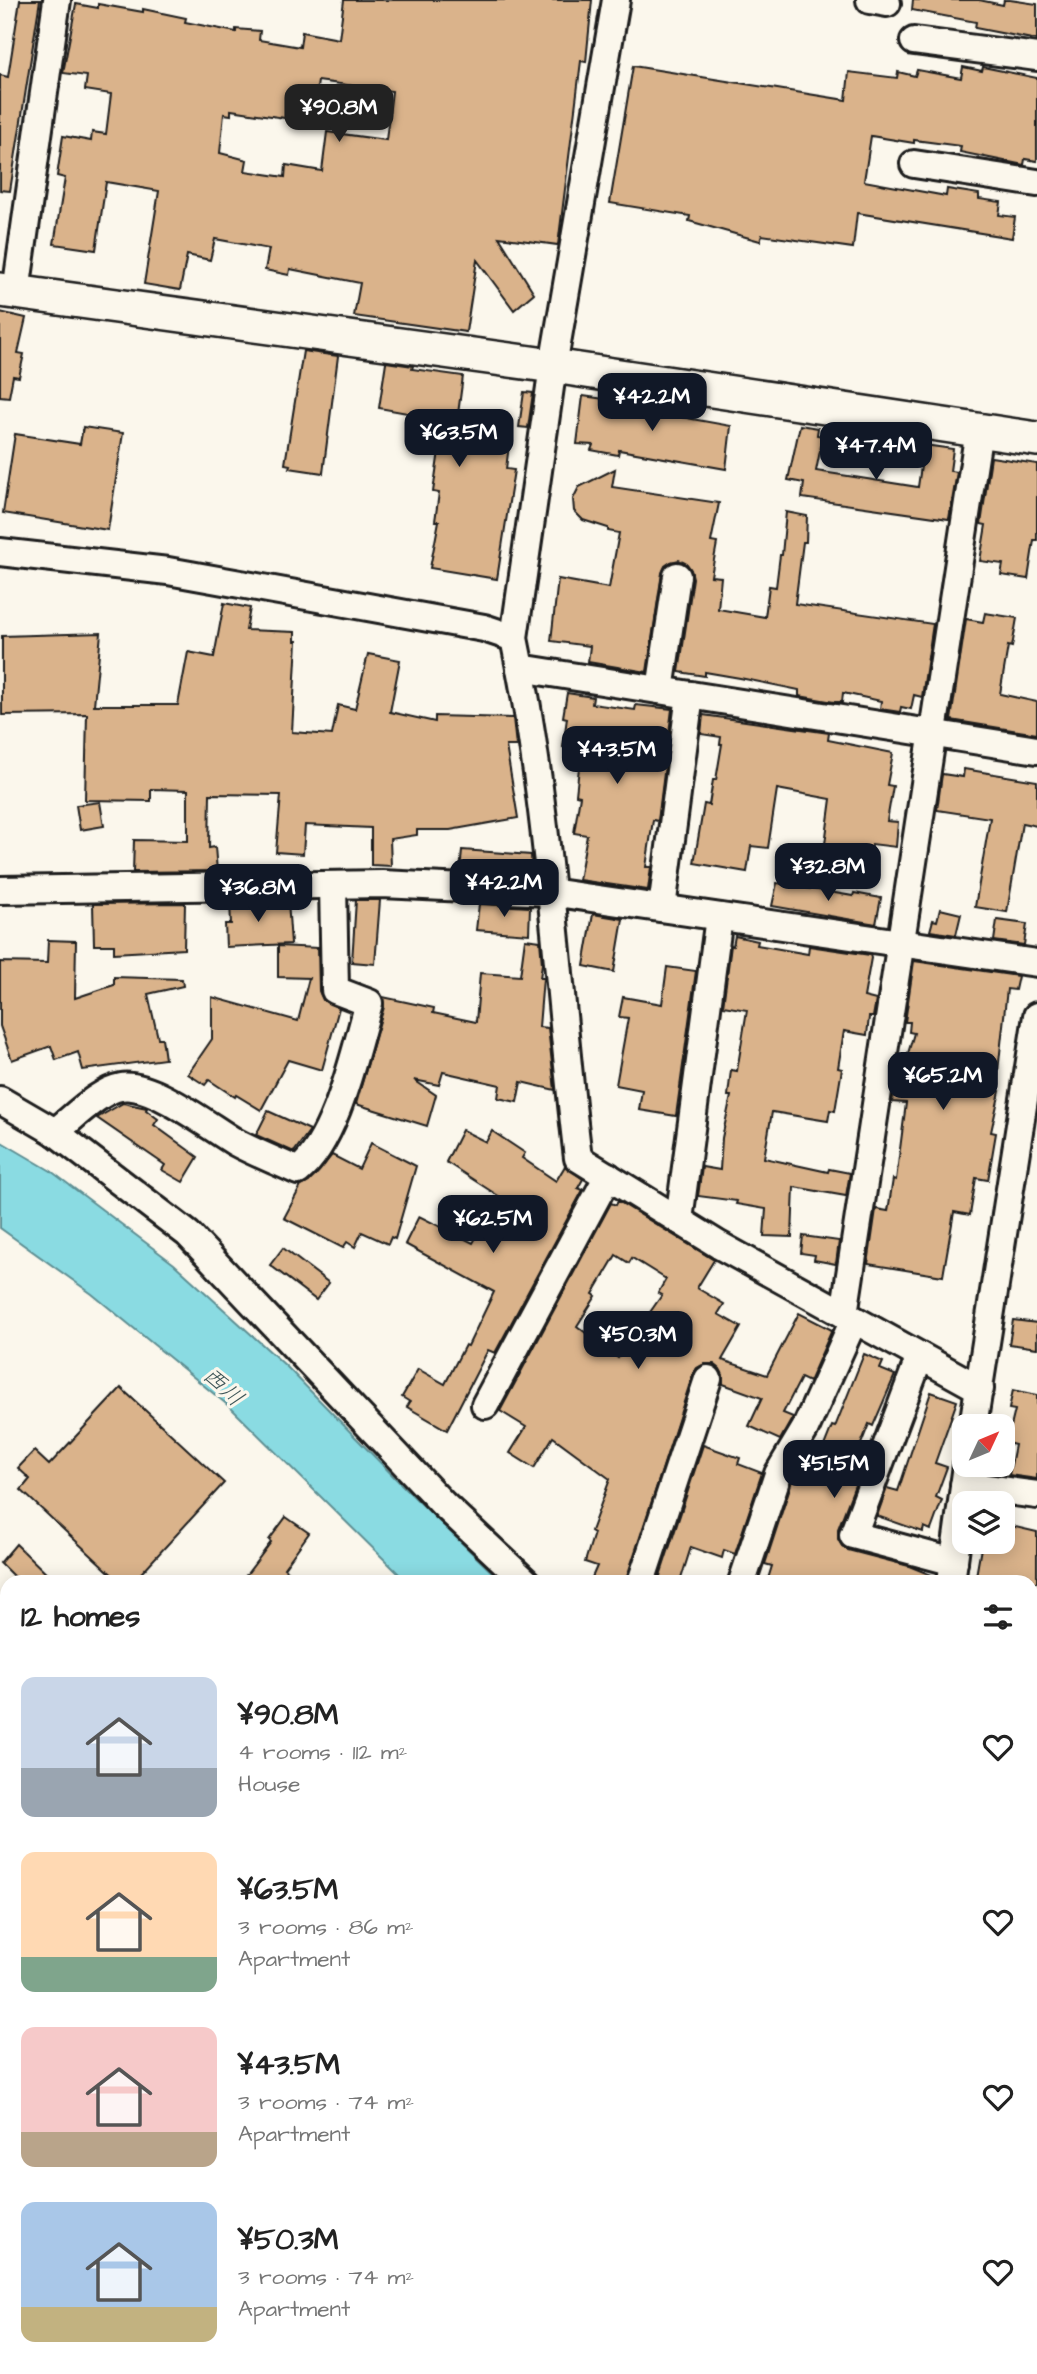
<!DOCTYPE html>
<meta charset="utf-8">
<style>
body{margin:0;font-family:"Architects Daughter","Klee One",sans-serif;background:#f2f2f2;color:#222;height:100vh;display:flex;flex-direction:column;font-size:26px;white-space:nowrap}
*{box-sizing:border-box;margin:0}
p{font-size:23px;color:#767676}
.icon{flex:none;width:38px;height:38px;fill:none;stroke:currentColor;stroke-width:2;stroke-linecap:round;stroke-linejoin:round}
.map{position:relative;flex:1;overflow:hidden}
.details{position:absolute;left:0px;top:1575px;width:1038px;height:800px;display:flex;flex-direction:column;background:#fff;border-radius:21px 21px 0 0;box-shadow:0 4px 18px #0003}
.details>*{flex:none}
.needle{width:46px;rotate:46deg}
.controls{position:absolute;left:952px;top:1414px;display:grid;gap:14px}
.controls a{display:grid;place-items:center;width:63px;height:63px;border-radius:14px;background:#fff;box-shadow:0 4px 18px #0003;font-size:35px}
.price{position:absolute;translate:-50% -60px;padding:0 16px;border-radius:14px;background:#111827;color:#fff;font-size:23px;line-height:46px;filter:drop-shadow(0 2px 4px #0008)}
.price::after{content:'';position:absolute;left:50%;top:42px;width:21px;height:16px;margin-left:-10px;background:inherit;clip-path:polygon(0 0,100% 0,50% 100%)}
.price.on{background:#222;color:#fff}
ul{padding:0;list-style:none}
li{display:flex;align-items:center;gap:21px;height:175px;padding:0 21px}
li span{display:grid;place-items:center;flex:none;width:196px;height:140px;border-radius:14px;color:#555}
li>.icon{margin-inline-start:auto}
span .icon{width:84px;height:84px;fill:#fffc;stroke-width:1}
li b{font-size:30px}
h2{display:flex;justify-content:space-between;align-items:center;height:84px;padding:0 21px;font-size:30px}
.map>svg:first-child{display:block}
.water{fill:#8adbe2;stroke:#5e8f93;stroke-width:2}
.building{fill:#dab38b;stroke:#1c1c1c;stroke-width:2;fill-rule:evenodd}
.lines{fill:none;stroke-linecap:round;stroke-linejoin:round}
.minor-casing{stroke:#1c1c1c;stroke-width:32}
.tertiary-casing{stroke:#1c1c1c;stroke-width:38}
.minor{stroke:#fbf7ec;stroke-width:26}
.tertiary{stroke:#fbf7ec;stroke-width:33}
.labels{text-anchor:middle;dominant-baseline:central;stroke-width:6;stroke-linejoin:round;paint-order:stroke}
.water-label{font-size:23px;font-style:italic;fill:#3d5557;stroke:#fbf7ec}
</style>
<div class="map">
<svg width="1037" height="2374" viewBox="0 0 1037 2374">
<rect width="100%" height="100%" fill="#fbf7ec"/>
<filter id="ink" filterUnits="userSpaceOnUse"><feTurbulence type="fractalNoise" baseFrequency=".0143" numOctaves="2"/><feDisplacementMap in="SourceGraphic" scale="14" xChannelSelector="R" yChannelSelector="G"/><feConvolveMatrix kernelMatrix="1 2 1 2 8 2 1 2 1" color-interpolation-filters="sRGB"/></filter>
<g filter="url(#ink)">
<g class="water">
<path d="M0,1141L51,1171L174,1264L287,1367L406,1489L502,1582H407L230,1407L92,1294L0,1228Z"/>
<path d="M1031,1942L1037,1945V2025L1031,2022Z"/>
</g>
<g class="building">
<path d="M20,0H40L10,191L0,190V75L8,77Z"/>
<path d="M344,0H592L586,62L581,61L558,245L499,237L534,293L514,310L477,260L466,332L354,316L360,283L290,269L289,275L265,270L269,249L215,239L210,260L187,255L180,290L144,284L159,191L106,182L96,250L54,244L65,178L57,176L63,136L91,141L92,132L106,134L111,94L85,90L87,76L63,73L76,4L98,8V4L143,12V9L186,18L185,22L236,32V29L260,31L259,40L300,47L302,32L339,39ZM318,81L392,91L386,140L327,132L322,171L286,165L285,177L245,171L247,160L220,153L224,114L231,115V110L312,122Z"/>
<path d="M913,0H979L1003,5L1004,0H1010L1037,4V40L975,28L976,22L912,10Z"/>
<path d="M633,66L846,100L849,72L897,78L898,72L915,76L917,70L961,78L963,67L982,71L983,67L1037,78V161L1025,159L1024,165L960,152L961,146L914,140V143L871,136L864,181L946,196L947,189L979,194V199L1001,202L999,215L1015,217L1012,238L857,213L853,248L762,235L760,241L689,221L690,216L610,203Z"/>
<path d="M0,312L26,318L18,353L24,354L19,377L13,376L9,397L0,396Z"/>
<path d="M303,351L338,356L323,473L289,468L290,465L285,464Z"/>
<path d="M386,362L413,366L412,369L463,376L458,414L512,421L506,469L514,470L497,579L430,568L439,521H435L439,493L433,492L439,451L425,449L430,417L379,408Z"/>
<path d="M524,392L533,393L528,428L519,427Z"/>
<path d="M583,396L676,409L675,416L731,426L726,469L619,450L618,455L591,450L593,445L577,444Z"/>
<path d="M800,425L818,428L817,435L823,436L816,471L918,487L924,445L953,449L950,471L957,472L949,519L802,498L804,483L788,480Z"/>
<path d="M83,427L123,433L108,530L3,513L15,434L80,444Z"/>
<path d="M991,457L1037,464V540H1034L1028,579L1001,575L1003,564L980,561L986,525L981,524Z"/>
<path d="M615,469L612,487L719,503L711,542L717,543L711,576L721,577L718,609L765,617L769,586L776,587L780,555H782L786,512L807,516L806,542H803L795,604L933,624L922,697L914,695L911,709L901,707L900,712L880,709L881,701L843,693L842,702H834L799,696V690L740,678L705,672V676L679,672L693,578L691,570L687,564L679,560L671,562L665,566L662,573L647,672L588,662L590,646L551,641L558,579L609,588L619,533L608,531V528L583,520L574,511L573,499L579,487Z"/>
<path d="M224,603L250,608L246,630L295,632V641H297L292,732L332,735L338,705L355,709L368,654L400,660L390,712L435,722V716L513,718L516,746H506L518,818L450,830H417V835L390,839L391,866L371,865V828L305,825L303,854L276,852L281,795L210,794L209,848L215,847L217,871L133,872L134,840L188,841V790L151,789V801L85,800L87,714L2,715V636L101,633L94,705H178L188,652L214,657Z"/>
<path d="M985,613L1017,618L1012,647L1008,646L1000,694L1037,702V734L951,720L966,619L983,622Z"/>
<path d="M567,693L593,697L592,704L635,710L636,705L672,709L658,821L653,820L646,867H651L648,890L579,880L587,835L574,833L580,796L576,795L581,749L563,747L567,718L563,717Z"/>
<path d="M703,715L829,733L828,740L893,753L887,785L893,786L887,821L898,822L896,847L872,844L871,860L842,856L843,847L825,844L831,799L777,789L768,848L751,846L747,872L694,863L704,804L709,805L713,780H716L722,744H720L721,737L701,734Z"/>
<path d="M964,769L1037,781V826L1022,823L1007,912L975,907L990,818L937,810L942,774L963,777Z"/>
<path d="M100,802L104,826L80,830L76,805Z"/>
<path d="M462,850L531,855L532,875L460,872Z"/>
<path d="M777,883L853,896L854,893L881,898L876,924L772,906Z"/>
<path d="M356,900H380L375,964L352,962Z"/>
<path d="M288,901L291,944L226,947L225,924H231L230,902Z"/>
<path d="M185,903L184,949L114,953V945H94L93,904Z"/>
<path d="M479,904L530,907L529,934L476,930Z"/>
<path d="M940,909L961,914L956,935L930,931L933,920L937,921Z"/>
<path d="M593,914L623,919L614,972L584,966Z"/>
<path d="M997,920L1027,924L1024,945L994,941Z"/>
<path d="M735,936L758,941L757,945L808,954L809,946L870,955L871,958L864,997L876,1000L873,1017H869L867,1035L844,1031L838,1068L842,1069L835,1111L830,1110L828,1121L772,1112L764,1158L828,1172L829,1169L850,1173L846,1196L794,1187L792,1237L764,1236L766,1209L736,1204L737,1201L698,1196L702,1167L720,1170L722,1138L731,1096H728L731,1070L737,1071L747,1010L723,1006L731,945L733,946Z"/>
<path d="M525,939L540,941L542,964L540,978H543L539,1027L548,1028L555,1090L521,1082L517,1102L498,1098L500,1085L443,1072L439,1085L414,1080L436,1095L427,1126L356,1104L384,1007L383,997L434,1008L433,1013L476,1022L480,973L520,976Z"/>
<path d="M48,940L76,941L75,998L114,985V977L182,979L183,986L148,994L158,1038H162L165,1059L83,1070L78,1052L56,1060L51,1046L12,1060L0,1026V962L47,963Z"/>
<path d="M278,946L318,948V946L319,991L323,1000L339,1008L322,1070L288,1060L261,1110L236,1095L235,1097L209,1080L205,1085L188,1074L212,1039V997L298,1021L309,978L278,977Z"/>
<path d="M914,961L1018,976L1015,990L1007,989L996,1090L1000,1091L991,1132L996,1133L988,1180L976,1178L970,1215L954,1212L943,1276L868,1264L876,1209L888,1211L893,1179L896,1180L906,1103L892,1102L897,1073L902,1074L914,1033L909,1032L910,1022H905Z"/>
<path d="M667,967L696,971L676,1116L639,1110L642,1090L616,1085L628,1018L619,1017L623,997L662,1004Z"/>
<path d="M123,1103L147,1108L146,1110L158,1119L154,1125L198,1157L183,1182L162,1170L165,1165L97,1118Z"/>
<path d="M268,1111L310,1130L294,1152L256,1135Z"/>
<path d="M462,1130L486,1142L492,1131L525,1153L522,1158L556,1181L565,1166L583,1179L578,1188L583,1190L495,1353L488,1350L447,1430L407,1407L410,1402L402,1397L418,1369L445,1384L465,1345L468,1346L494,1292L405,1244L419,1216L473,1243L500,1197L446,1162Z"/>
<path d="M371,1143L416,1166L395,1239L391,1237L388,1244L362,1232L355,1247L347,1242L343,1248L284,1218L301,1186L309,1182L332,1155L359,1169Z"/>
<path d="M618,1201L714,1260L697,1288L724,1304L718,1314L741,1327L722,1360L767,1375L799,1313L832,1330L809,1382L801,1378L783,1413L793,1417L780,1440L749,1426L762,1398L723,1384V1375L720,1369L714,1364H705L697,1368L693,1374L626,1582H590L597,1566L585,1562L594,1533L591,1531L610,1479L553,1437L534,1468L510,1453L526,1427L500,1411L611,1203L616,1205ZM616,1255L629,1263L632,1258L666,1279L658,1293L662,1295L618,1358L577,1326L596,1296L593,1294Z"/>
<path d="M803,1236L839,1241L836,1264L814,1260L815,1255L801,1253Z"/>
<path d="M283,1248L329,1283L316,1300L270,1265Z"/>
<path d="M1013,1320L1037,1323V1348L1009,1344Z"/>
<path d="M864,1354L883,1362L880,1369L895,1375L873,1426L869,1424L850,1472L858,1477L838,1529V1539L842,1546L848,1550L909,1566L936,1577V1582H767L772,1566L765,1564L792,1481L807,1457L818,1461L832,1426L835,1427Z"/>
<path d="M121,1388L224,1483L133,1582H120L21,1490L30,1479L18,1468L34,1451L49,1465Z"/>
<path d="M1013,1390L1037,1395V1479L1009,1475L1015,1445L1007,1443L1015,1410L1009,1409Z"/>
<path d="M931,1392L957,1401L935,1463L947,1467L936,1497L942,1500L931,1530L924,1527L923,1532L877,1516L887,1488L898,1491Z"/>
<path d="M703,1445L740,1458L738,1464L762,1473L735,1554L724,1550L722,1558L691,1547L680,1582H658Z"/>
<path d="M286,1517L309,1533L284,1568L302,1582H241L271,1542L269,1540Z"/>
<path d="M1003,1524L1037,1532V1582H988L989,1578L976,1576L982,1542H1003Z"/>
<path d="M16,1544L55,1582H19L0,1563Z"/>
</g>
<g class="lines">
<g class="minor-casing">
<g id="minor">
<path d="M616,0L553,366L514,638C550,809 557,985 578,1158L719,1245L980,1389"/>
<path d="M870,0L887,3"/>
<path d="M914,41L1037,57"/>
<path d="M914,164L1037,183"/>
<path d="M16,292L57,0"/>
<path d="M0,552L168,571L484,628L514,638"/>
<path d="M520,668L1037,750"/>
<path d="M660,690L677,576"/>
<path d="M0,890L382,884L550,892L1037,963"/>
<path d="M662,908L690,695"/>
<path d="M0,1100L55,1132L188,1234L443,1504L526,1582"/>
<path d="M55,1132C72,1119 100,1090 121,1087C152,1082 208,1126 235,1142C255,1153 277,1161 298,1171C337,1140 355,1050 369,1003L335,990L333,885"/>
<path d="M679,1220L719,917"/>
<path d="M844,1314L979,430"/>
<path d="M920,1356L853,1535L954,1562"/>
<path d="M485,1405L608,1176"/>
<path d="M973,1426L1037,1016"/>
<path d="M964,1485L1037,1495"/>
<path d="M641,1582L708,1379"/>
<path d="M742,1582L778,1474L805,1429L854,1320"/>
<path d="M951,1582L967,1465"/>
<path d="M1031,1621L1037,1622"/>
<path d="M0,1626L7,1633"/>
<path d="M1031,1763L1037,1764"/>
<path d="M0,1911L7,1915"/>
<path d="M1031,2141L1037,2143"/>
<path d="M1031,2348L1037,2349"/>
<path d="M211,2368L220,2374"/>
<path d="M330,2368L338,2374"/>
<path d="M545,2368L554,2374"/>
<path d="M572,2374L577,2368"/>
<path d="M836,2374L841,2368"/>
</g>
</g>
<g class="tertiary-casing">
<path id="tertiary" d="M0,290L553,366L1037,439"/>
</g>
<use href="#minor" class="minor"/>
<use href="#tertiary" class="tertiary"/>
</g>
</g>
<g class="labels">
<g class="water-label">
<text transform="translate(223 1387) rotate(42)">西川</text>
</g>
</g>
</svg>
<div class="controls">
<a><svg class="needle" viewBox="-14 -14 28 28"><path d="M0-13l5 13h-10z" fill="#e53935"/><path d="M0 13l5-13h-10z" fill="#767676"/></svg></a>
<a><svg class="icon" aria-label="layers" viewBox="0 0 24 24"><path d="M12 4l9 5-9 5-9-5zM3 14l9 5 9-5"/></svg></a>
</div>
<b class="price on" style="left:339px;top:144px">¥90.8M</b>
<b class="price" style="left:652px;top:433px">¥42.2M</b>
<b class="price" style="left:459px;top:469px">¥63.5M</b>
<b class="price" style="left:876px;top:482px">¥47.4M</b>
<b class="price" style="left:617px;top:786px">¥43.5M</b>
<b class="price" style="left:828px;top:903px">¥32.8M</b>
<b class="price" style="left:504px;top:919px">¥42.2M</b>
<b class="price" style="left:258px;top:924px">¥36.8M</b>
<b class="price" style="left:943px;top:1112px">¥65.2M</b>
<b class="price" style="left:493px;top:1255px">¥62.5M</b>
<b class="price" style="left:638px;top:1371px">¥50.3M</b>
<b class="price" style="left:834px;top:1500px">¥51.5M</b>
<section class="details">
<h2>12 homes<svg class="icon" aria-label="filters" viewBox="0 0 24 24"><path d="M4 7h16M4 17h16"/><circle cx="9" cy="7" r="2"/><circle cx="15" cy="17" r="2"/></svg></h2>
<ul>
<li><span style="background:linear-gradient(#c9d6e8 65%,#9aa5b1 0)"><svg class="icon" aria-label="home" viewBox="0 0 24 24"><path d="M3 11l9-7 9 7M6 9v11h12V9"/></svg></span><div><b>¥90.8M</b><p>4 rooms · 112 m²</p><p>House</p></div><svg class="icon" aria-label="heart" viewBox="0 0 24 24"><path d="M12 20l-8-8c-3-5 5-10 8-4 3-6 11-1 8 4z"/></svg></li>
<li><span style="background:linear-gradient(#ffd9b3 75%,#7fa58c 0)"><svg class="icon" aria-label="home" viewBox="0 0 24 24"><path d="M3 11l9-7 9 7M6 9v11h12V9"/></svg></span><div><b>¥63.5M</b><p>3 rooms · 86 m²</p><p>Apartment</p></div><svg class="icon" aria-label="heart" viewBox="0 0 24 24"><path d="M12 20l-8-8c-3-5 5-10 8-4 3-6 11-1 8 4z"/></svg></li>
<li><span style="background:linear-gradient(#f6c9c9 75%,#b9a48a 0)"><svg class="icon" aria-label="home" viewBox="0 0 24 24"><path d="M3 11l9-7 9 7M6 9v11h12V9"/></svg></span><div><b>¥43.5M</b><p>3 rooms · 74 m²</p><p>Apartment</p></div><svg class="icon" aria-label="heart" viewBox="0 0 24 24"><path d="M12 20l-8-8c-3-5 5-10 8-4 3-6 11-1 8 4z"/></svg></li>
<li><span style="background:linear-gradient(#a9c7e8 75%,#c2b280 0)"><svg class="icon" aria-label="home" viewBox="0 0 24 24"><path d="M3 11l9-7 9 7M6 9v11h12V9"/></svg></span><div><b>¥50.3M</b><p>3 rooms · 74 m²</p><p>Apartment</p></div><svg class="icon" aria-label="heart" viewBox="0 0 24 24"><path d="M12 20l-8-8c-3-5 5-10 8-4 3-6 11-1 8 4z"/></svg></li>
</ul>
</section>
</div>
